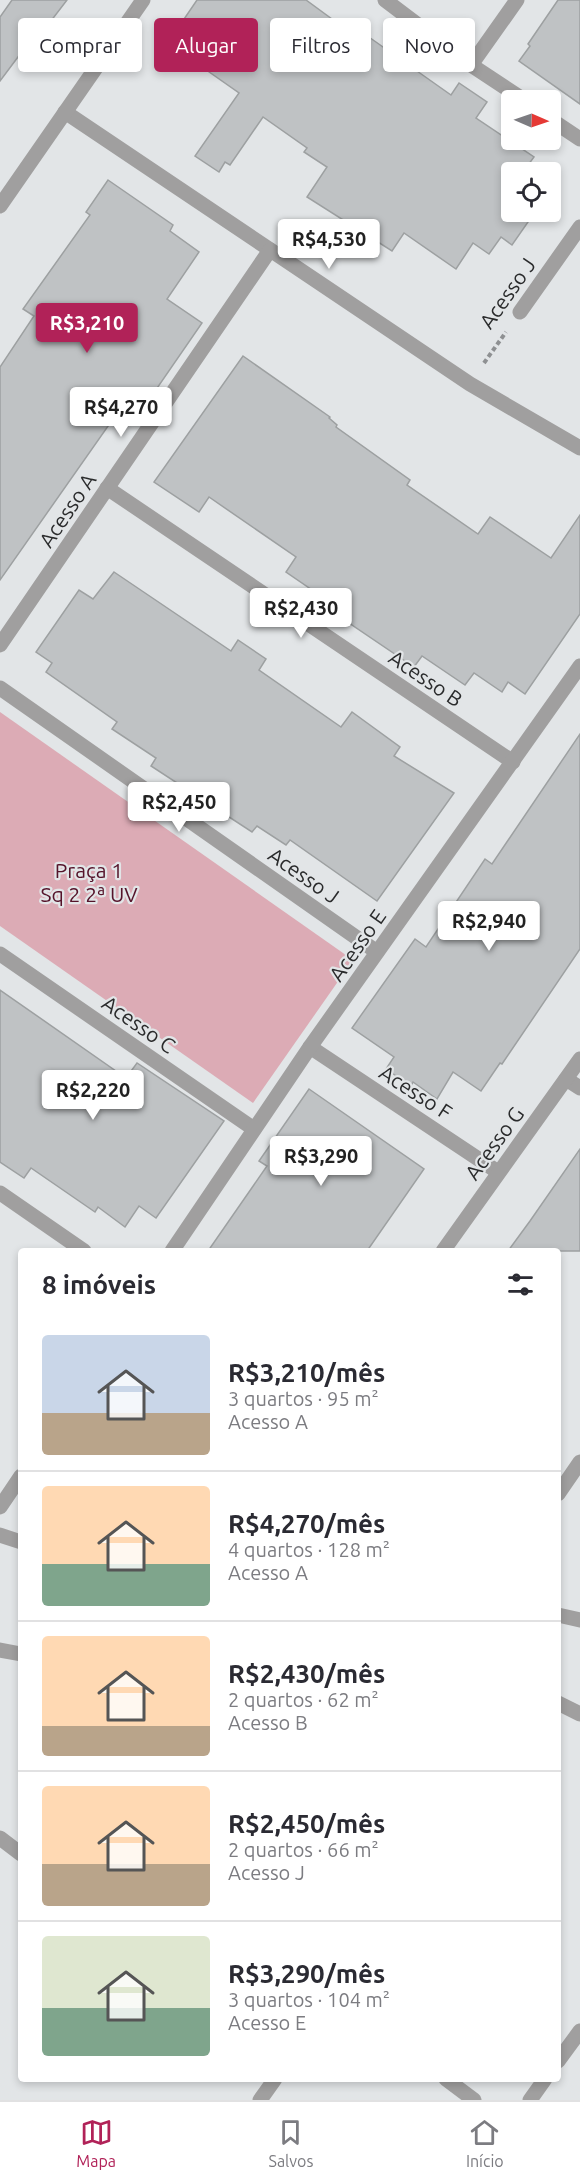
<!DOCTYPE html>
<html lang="pt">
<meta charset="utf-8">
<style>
body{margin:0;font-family:Ubuntu,sans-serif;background:#f2f2f3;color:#2b2b33;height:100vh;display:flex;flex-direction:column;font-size:22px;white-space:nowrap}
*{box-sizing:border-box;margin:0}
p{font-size:20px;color:#7c7c81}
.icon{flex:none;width:33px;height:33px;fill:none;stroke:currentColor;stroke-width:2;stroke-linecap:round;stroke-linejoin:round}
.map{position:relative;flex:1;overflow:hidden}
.sheet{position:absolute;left:18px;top:1248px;width:543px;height:834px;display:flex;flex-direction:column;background:#fff;border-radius:6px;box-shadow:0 3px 9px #0003}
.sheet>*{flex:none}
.top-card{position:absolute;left:18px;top:18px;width:544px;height:54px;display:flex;gap:12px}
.needle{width:39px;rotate:92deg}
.tools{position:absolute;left:501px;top:90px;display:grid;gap:12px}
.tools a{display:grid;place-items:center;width:60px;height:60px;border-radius:6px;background:#fff;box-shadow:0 3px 9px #0003;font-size:30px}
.price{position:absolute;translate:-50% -51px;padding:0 14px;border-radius:6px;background:#fff;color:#222;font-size:20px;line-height:39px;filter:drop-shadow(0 2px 3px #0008)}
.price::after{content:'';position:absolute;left:50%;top:36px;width:18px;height:14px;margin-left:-9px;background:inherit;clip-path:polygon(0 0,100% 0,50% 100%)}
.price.active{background:#b12258;color:#fff}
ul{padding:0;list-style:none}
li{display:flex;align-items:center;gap:18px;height:150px;padding:0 24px}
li+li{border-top:2px solid #e1e1e2}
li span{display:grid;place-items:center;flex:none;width:168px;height:120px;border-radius:6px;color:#555}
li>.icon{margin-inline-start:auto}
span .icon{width:72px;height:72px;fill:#fffc;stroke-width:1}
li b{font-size:26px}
h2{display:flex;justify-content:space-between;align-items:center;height:72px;padding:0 24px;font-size:26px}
.chip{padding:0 21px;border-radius:6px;background:#fff;box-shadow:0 3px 9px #0003;font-size:21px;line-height:54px}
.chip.active{background:#b12258;color:#fff}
.menu{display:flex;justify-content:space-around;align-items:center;height:84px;border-top:2px solid #e1e1e2;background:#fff;font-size:16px;color:#7c7c81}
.menu a{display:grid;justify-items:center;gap:3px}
.menu .active{color:#b12258}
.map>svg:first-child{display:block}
.green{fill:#dcabb5}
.building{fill:#bfc2c4;stroke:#9da0a1;stroke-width:1.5}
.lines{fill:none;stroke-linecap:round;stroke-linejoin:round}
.path{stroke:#8e9092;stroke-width:4;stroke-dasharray:4.5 3;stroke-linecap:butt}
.minor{stroke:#a09f9f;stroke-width:15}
.tertiary{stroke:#a09f9f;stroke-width:15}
.labels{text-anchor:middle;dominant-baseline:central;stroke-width:4.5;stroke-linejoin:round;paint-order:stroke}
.street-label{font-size:21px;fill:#2a2b2c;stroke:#e2e5e7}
.park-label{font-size:21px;fill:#55132a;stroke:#e2e5e7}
</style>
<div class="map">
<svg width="580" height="2100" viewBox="0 0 580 2100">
<rect width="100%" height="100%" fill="#e2e5e7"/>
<path class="green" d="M0,712L353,960L253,1103L0,926Z"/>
<g class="building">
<path d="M12,0H67L21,60L18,57L0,81V17Z"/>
<path d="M197,0H306L362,41L366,35L451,95L459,83L487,102L476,118L534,157L523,172H512V212H535L512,245L501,237L489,254L473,243L456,269L404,233L392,251L307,197L327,167L304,152L307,148L263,117L230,165L225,162L219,172L195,156L239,93L192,60L191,62L167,44Z"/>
<path d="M558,0H580V104L519,61L530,46L528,44Z"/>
<path d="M108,180L173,225L170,231L199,252L167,299L202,323L142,410L127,399L0,580V367L34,316L23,309L90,215L86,212Z"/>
<path d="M243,356L330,417L329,418L337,425L336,427L410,480L407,485L478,534L490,517L551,558L580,515V614L525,694L508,682L502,692L474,673L465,685L422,656L414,667L324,606L328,601L286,572L296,557L209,497L199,512L154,482Z"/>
<path d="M114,572L231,651L238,640L266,659L259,670L341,727L352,712L400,747L394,756L454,793L377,901L290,840L286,845L257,826L252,832L151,766L156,758L112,729L117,722L46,672L52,663L36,652L79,590L93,599Z"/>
<path d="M580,734V949L502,1064L500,1063L481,1091L453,1072L437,1099L413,1082L411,1086L386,1069L394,1057L352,1028L415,939L426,947L485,859L492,864Z"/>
<path d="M0,990L126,1078L137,1063L224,1121L156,1218L139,1206L125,1227L98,1207L95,1212L31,1168L24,1178L0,1162Z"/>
<path d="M309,1089L424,1169L367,1251H208L267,1166L259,1161Z"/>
<path d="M580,1149V1251H508L530,1221Z"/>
</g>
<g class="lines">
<path class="path" d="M484,363L506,332"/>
<g class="minor">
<path d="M385,0L471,65L524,100"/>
<path d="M471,65L517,0"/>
<path d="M65,112L470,384L580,448"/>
<path d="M550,119L580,139"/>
<path d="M520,312L580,227"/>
<path d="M107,488L513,762"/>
<path d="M0,645L270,250"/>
<path d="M0,688L377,952"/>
<path d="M0,954L254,1129"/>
<path d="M310,1047L498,1172"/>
<path d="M566,1079L580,1088"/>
<path d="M0,1193L84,1251"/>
<path d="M172,1251L310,1047L580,666"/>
<path d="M443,1251L580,1059"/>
<path d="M558,1494L580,1462"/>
<path d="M0,1507L21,1476"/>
<path d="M0,1535L21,1542"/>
<path d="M558,1615L580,1620"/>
<path d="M0,1650L21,1654"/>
<path d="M558,1703L580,1714"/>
<path d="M0,1838L21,1854"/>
<path d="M558,2061L580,2031"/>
<path d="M446,2079L474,2100"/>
<path d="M260,2100L275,2079"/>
<path d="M530,2100L545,2079"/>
</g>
<path class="tertiary" d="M0,206L143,0"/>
</g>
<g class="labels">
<g class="street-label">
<text transform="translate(507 293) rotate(-55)">Acesso J</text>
<text transform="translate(67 510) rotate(-56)">Acesso A</text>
<text transform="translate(426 678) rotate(34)">Acesso B</text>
<text transform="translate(304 875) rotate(35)">Acesso J</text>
<text transform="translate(357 945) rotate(-55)">Acesso E</text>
<text transform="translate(139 1024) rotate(35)">Acesso C</text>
<text transform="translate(416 1092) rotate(33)">Acesso F</text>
<text transform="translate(494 1143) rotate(-54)">Acesso G</text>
</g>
<g class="park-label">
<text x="89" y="870">Praça 1<tspan x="89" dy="24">Sq 2 2ª UV</tspan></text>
</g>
</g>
</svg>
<div class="tools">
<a><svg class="needle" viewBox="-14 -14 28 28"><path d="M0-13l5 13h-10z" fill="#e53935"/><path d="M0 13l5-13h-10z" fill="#7c7c81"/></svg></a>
<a><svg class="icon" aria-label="locate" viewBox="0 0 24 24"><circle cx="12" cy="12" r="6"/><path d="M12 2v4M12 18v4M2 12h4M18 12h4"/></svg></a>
</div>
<b class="price" style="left:329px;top:270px">R$4,530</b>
<b class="price active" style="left:87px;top:354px">R$3,210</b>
<b class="price" style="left:121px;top:438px">R$4,270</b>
<b class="price" style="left:301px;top:639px">R$2,430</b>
<b class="price" style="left:179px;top:833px">R$2,450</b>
<b class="price" style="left:489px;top:952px">R$2,940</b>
<b class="price" style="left:93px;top:1121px">R$2,220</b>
<b class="price" style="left:321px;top:1187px">R$3,290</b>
<div class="top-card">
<a class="chip">Comprar</a>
<a class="chip active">Alugar</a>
<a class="chip">Filtros</a>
<a class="chip">Novo</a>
</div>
<section class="sheet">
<h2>8 imóveis<svg class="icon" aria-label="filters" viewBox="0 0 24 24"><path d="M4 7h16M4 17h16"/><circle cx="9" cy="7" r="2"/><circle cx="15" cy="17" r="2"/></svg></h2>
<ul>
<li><span style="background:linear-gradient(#c9d6e8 65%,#b9a48a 0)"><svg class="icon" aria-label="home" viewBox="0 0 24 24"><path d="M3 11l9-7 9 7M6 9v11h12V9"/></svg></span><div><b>R$3,210/mês</b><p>3 quartos · 95 m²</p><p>Acesso A</p></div></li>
<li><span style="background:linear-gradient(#ffd9b3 65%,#7fa58c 0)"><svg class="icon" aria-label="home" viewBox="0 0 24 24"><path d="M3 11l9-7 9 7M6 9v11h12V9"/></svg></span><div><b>R$4,270/mês</b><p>4 quartos · 128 m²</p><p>Acesso A</p></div></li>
<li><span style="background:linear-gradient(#ffd9b3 75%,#b9a48a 0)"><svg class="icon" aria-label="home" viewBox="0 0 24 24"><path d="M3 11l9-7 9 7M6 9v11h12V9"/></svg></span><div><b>R$2,430/mês</b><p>2 quartos · 62 m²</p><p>Acesso B</p></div></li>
<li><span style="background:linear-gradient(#ffd9b3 65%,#b9a48a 0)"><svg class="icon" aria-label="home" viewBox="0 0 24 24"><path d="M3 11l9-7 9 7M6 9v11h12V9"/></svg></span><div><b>R$2,450/mês</b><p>2 quartos · 66 m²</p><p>Acesso J</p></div></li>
<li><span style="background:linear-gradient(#dfe7d0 60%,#7fa58c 0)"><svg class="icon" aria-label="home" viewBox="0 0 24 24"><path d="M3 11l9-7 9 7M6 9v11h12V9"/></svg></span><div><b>R$3,290/mês</b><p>3 quartos · 104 m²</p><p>Acesso E</p></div></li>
</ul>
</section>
</div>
<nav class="menu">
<a class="active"><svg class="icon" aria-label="map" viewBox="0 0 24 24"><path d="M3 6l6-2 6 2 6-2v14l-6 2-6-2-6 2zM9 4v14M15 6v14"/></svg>Mapa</a>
<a><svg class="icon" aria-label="saved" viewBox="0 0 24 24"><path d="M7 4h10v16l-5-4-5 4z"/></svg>Salvos</a>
<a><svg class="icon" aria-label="home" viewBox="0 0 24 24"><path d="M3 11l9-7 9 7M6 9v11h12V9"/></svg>Início</a>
</nav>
